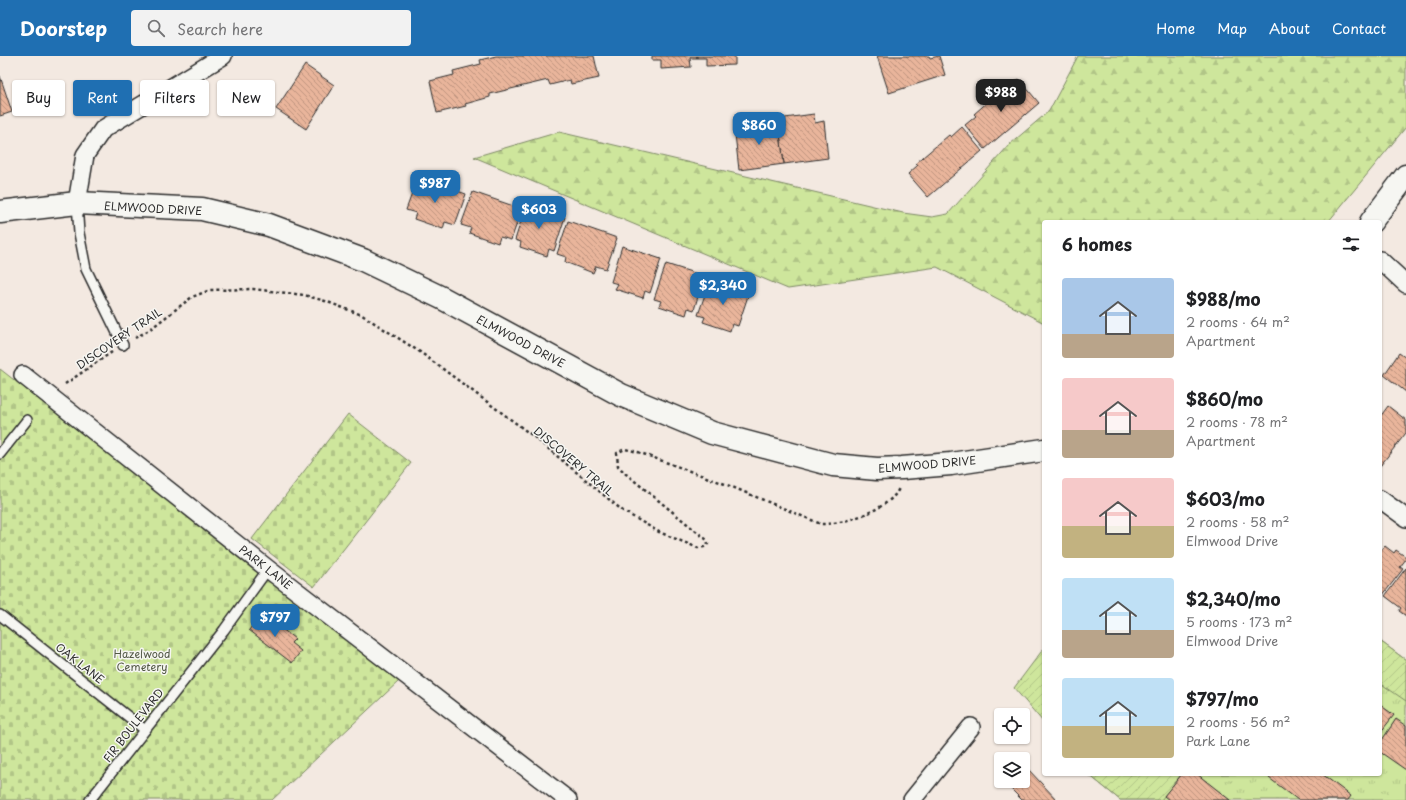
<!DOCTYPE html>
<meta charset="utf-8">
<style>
body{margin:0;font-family:"Playpen Sans",sans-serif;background:#f2f2f2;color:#202124;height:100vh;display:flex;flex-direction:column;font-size:15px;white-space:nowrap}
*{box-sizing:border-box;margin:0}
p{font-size:13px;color:#757577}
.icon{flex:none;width:22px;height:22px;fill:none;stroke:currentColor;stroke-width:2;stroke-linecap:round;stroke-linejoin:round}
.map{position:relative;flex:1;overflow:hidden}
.drawer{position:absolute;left:1042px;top:164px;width:340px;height:556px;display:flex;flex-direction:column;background:#fff;border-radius:4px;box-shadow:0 1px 3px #0004}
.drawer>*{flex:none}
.banner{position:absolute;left:12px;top:24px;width:380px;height:36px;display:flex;gap:8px}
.tools{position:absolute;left:994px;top:652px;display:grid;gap:8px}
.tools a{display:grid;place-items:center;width:36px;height:36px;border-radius:4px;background:#fff;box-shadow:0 1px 3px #0004;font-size:20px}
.price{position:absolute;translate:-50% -34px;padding:0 9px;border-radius:8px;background:#1f6fb2;color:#fff;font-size:13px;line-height:26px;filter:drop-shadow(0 1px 2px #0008)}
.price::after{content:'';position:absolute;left:50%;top:24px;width:12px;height:9px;margin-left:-6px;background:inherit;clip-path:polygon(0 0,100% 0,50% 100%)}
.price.active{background:#222;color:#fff}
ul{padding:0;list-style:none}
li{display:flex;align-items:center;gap:12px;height:100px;padding:0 20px}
li span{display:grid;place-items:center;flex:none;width:112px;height:80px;border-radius:4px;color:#555}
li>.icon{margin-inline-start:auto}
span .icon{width:48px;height:48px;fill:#fffc;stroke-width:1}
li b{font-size:17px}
h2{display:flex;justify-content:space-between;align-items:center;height:48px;padding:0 20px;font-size:17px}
.chip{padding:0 14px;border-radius:4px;background:#fff;box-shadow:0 1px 3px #0004;font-size:14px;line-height:36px}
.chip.active{background:#1f6fb2;color:#fff}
header{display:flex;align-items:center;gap:24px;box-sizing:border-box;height:56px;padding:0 20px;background:#1f6fb2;color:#fff}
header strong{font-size:19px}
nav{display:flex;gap:22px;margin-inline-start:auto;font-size:14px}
.search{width:280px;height:36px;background:#f2f2f2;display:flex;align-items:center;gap:10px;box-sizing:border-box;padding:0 14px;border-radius:4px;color:#757577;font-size:15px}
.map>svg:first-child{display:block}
.grass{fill:url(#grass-tufts);stroke:#7c8864}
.forest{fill:url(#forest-firs);stroke:#7c8864}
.cemetery{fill:url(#cemetery-stones);stroke:#7c8864}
.garden{fill:url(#garden-furrows);stroke:#7c8864}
.building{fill:url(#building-back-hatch);stroke:#2b2b2b}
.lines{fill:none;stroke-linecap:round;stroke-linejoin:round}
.lane-casing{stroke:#2b2b2b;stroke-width:12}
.street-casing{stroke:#2b2b2b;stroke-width:20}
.secondary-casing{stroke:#2b2b2b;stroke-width:25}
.path{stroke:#2b2b2b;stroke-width:2.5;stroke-dasharray:3 3;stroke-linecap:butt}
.lane{stroke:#f6f6f2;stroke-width:9}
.street{stroke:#f6f6f2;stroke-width:17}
.secondary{stroke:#f6f6f2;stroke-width:22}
.labels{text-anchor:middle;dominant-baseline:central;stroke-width:3;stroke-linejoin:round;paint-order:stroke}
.street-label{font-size:11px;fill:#2b2b2b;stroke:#f6f6f2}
.park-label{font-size:11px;fill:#545a47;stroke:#f6f6f2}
</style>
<header>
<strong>Doorstep</strong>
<div class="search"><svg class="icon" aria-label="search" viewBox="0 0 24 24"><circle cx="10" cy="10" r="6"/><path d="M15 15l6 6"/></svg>Search here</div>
<nav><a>Home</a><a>Map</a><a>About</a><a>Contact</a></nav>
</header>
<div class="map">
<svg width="1406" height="744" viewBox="0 0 1406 744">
<defs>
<pattern id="grass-tufts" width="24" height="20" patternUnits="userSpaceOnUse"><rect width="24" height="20" fill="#cee69c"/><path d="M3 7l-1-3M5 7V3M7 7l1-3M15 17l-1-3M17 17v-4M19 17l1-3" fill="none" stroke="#b1c587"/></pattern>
<pattern id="forest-firs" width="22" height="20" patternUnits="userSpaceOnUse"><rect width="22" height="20" fill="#cee69c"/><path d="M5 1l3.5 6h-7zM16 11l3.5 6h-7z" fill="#b1c587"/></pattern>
<pattern id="cemetery-stones" width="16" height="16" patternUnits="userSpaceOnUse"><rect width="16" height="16" fill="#cee69c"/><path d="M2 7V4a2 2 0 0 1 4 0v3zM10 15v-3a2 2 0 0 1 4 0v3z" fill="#b1c587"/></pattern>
<pattern id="garden-furrows" width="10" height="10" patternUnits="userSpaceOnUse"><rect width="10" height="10" fill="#cee69c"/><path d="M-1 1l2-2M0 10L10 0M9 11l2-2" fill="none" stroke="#b1c587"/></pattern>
<pattern id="building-back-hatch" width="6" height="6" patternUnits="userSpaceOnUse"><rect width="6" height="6" fill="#e9b59b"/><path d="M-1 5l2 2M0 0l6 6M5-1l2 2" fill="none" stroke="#bd937f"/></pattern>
</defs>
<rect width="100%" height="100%" fill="#f3e9e1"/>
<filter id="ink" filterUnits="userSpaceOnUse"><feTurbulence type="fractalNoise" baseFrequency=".025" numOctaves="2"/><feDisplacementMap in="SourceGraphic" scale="8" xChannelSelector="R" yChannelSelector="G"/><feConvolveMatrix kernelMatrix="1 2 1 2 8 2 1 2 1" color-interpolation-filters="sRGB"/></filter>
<g filter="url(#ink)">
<path class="grass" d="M1380,585L1406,604V744H1120L1088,718H1380Z"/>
<path class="forest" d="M1078,0H1406V71L1328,166H1044V267L937,211L788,233L474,101L559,76L903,157L932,161L948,158L1009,89L1049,55Z"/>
<g class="cemetery">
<path d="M0,313L399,625L272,744H0Z"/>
<path d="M348,358L411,407L314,531L252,483Z"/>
</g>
<g class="garden">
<path d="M1380,585L1406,604V645L1380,627Z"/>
<path d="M1044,592V667L1014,632Z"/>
<path d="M1088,718H1182L1161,744H1120Z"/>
</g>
<g class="building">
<path d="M496,0H594L599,22L571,28L570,24L550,29L548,24L490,38V41L465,48L466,50L437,57L430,25L454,19L453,15L481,8L480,4Z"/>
<path d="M652,0H697V2H690L691,11L661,13V4H652Z"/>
<path d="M697,0H735V9L706,10V2H697Z"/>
<path d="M877,0H929L930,2L939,0L945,19L889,37Z"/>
<path d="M305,9L334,29L306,73L276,53Z"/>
<path d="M0,20L12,56L0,60Z"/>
<path d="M1019,23L1039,47L985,93L965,69L976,60L974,58L1006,30L1008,32Z"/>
<path d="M814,58L815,67L824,65L828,102L784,108L779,71H786L785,62Z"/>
<path d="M769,64L771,72L779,71L784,108L739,114L735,78L742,77L741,68Z"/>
<path d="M962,71L982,95L928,141L908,118L918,109L916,107L949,79L951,81Z"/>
<path d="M418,121L466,138L455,169L445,166L443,173L414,163L416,157L406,154Z"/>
<path d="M473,136L522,153L511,184L500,181L498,187L469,177L471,172L461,169Z"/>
<path d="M526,149L565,161L554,195L549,193L547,200L520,191L521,186L515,184Z"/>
<path d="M568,165L617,182L606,213L596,210L593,217L565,206L566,201L557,198Z"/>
<path d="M622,190L661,203L650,237L645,235L643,242L615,233L618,228L611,226Z"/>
<path d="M666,208L704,220L694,254L688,252L686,259L659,250L661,245L654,243Z"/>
<path d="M710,224L749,237L738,270L732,268L730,275L703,266L705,261L698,259Z"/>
<path d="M1399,297L1406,302V336L1384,319Z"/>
<path d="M1388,350L1406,364V377L1380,410V361Z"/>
<path d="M1385,490L1394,497L1396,494L1406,501V503L1400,511L1403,513L1382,540L1380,538V496Z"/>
<path d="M1406,512V560L1399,555L1401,552L1385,540Z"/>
<path d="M262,557L295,583L291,587L301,595L292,607L249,574Z"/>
<path d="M1380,649L1394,659L1380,677Z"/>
<path d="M1396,663L1406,670V714L1380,696V687Z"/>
<path d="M1027,712L1057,744H1022L1008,730L1014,725H1023V716Z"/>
<path d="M1182,718H1197L1230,744H1169L1164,740Z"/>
<path d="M1271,718H1322L1351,740L1348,744H1298L1269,722Z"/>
</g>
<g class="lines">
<g class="lane-casing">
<g id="lane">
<path d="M77,147L79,177L86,213L123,289"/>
<path d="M0,398L27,364"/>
<path d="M0,559L145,674"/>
<path d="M90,744L224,574L268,513"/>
</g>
</g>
<g class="street-casing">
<g id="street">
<path d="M77,147L85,99L103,73L223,0"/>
<path d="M1380,204L1406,228"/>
<path d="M23,319L268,513L568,744"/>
<path d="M1380,443L1406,462"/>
<path d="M912,744L971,671"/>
</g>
</g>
<g class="secondary-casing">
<g id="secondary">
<path d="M0,156L77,147L202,153L269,169L363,204L442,242L621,339L712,377L833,409L877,413L902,412L951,408L1044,394"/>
<path d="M1371,166L1406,120"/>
</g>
</g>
<g class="path">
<path d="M135,282L149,274L192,241L210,234L253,233L304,239L325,245L362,259L420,296L533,380L623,455L659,476L698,492L704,491L708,488L707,484L626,418L618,410L617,397L625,393L638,396L725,428L821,468C842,469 891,453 899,432"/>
<path d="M65,328L112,296"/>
</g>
<use href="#lane" class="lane"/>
<use href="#street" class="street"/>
<use href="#secondary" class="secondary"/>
</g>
</g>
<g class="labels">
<g class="street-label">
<text transform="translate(153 152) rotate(3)">ELMWOOD DRIVE</text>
<text transform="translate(119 282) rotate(-34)">DISCOVERY TRAIL</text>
<text transform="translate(521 285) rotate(28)">ELMWOOD DRIVE</text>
<text transform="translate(574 405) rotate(40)">DISCOVERY TRAIL</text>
<text transform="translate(927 408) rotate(-5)">ELMWOOD DRIVE</text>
<text transform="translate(266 511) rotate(38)">PARK LANE</text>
<text transform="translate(80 607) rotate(38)">OAK LANE</text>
<text transform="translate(133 669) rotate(-52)">FIR BOULEVARD</text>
</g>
<g class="park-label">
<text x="142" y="597">Hazelwood<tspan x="142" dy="13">Cemetery</tspan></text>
</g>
</g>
</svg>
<div class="tools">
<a><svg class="icon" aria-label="locate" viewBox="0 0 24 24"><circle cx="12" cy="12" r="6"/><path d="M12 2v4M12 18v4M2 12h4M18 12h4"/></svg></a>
<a><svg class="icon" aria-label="layers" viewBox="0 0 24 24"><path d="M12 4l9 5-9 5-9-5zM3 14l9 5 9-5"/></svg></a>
</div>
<b class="price active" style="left:1001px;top:57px">$988</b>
<b class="price" style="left:759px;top:90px">$860</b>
<b class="price" style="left:435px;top:148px">$987</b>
<b class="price" style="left:539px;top:174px">$603</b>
<b class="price" style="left:723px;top:250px">$2,340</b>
<b class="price" style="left:275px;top:582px">$797</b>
<div class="banner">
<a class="chip">Buy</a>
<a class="chip active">Rent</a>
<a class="chip">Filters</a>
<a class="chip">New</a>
</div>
<section class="drawer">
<h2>6 homes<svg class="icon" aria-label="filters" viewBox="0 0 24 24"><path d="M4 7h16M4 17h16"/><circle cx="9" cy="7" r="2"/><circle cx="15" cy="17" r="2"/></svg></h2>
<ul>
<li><span style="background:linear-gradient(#a9c7e8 70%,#b9a48a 0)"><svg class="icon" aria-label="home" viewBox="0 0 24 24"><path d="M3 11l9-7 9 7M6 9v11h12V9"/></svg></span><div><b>$988/mo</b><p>2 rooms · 64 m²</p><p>Apartment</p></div></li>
<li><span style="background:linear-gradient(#f6c9c9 65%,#b9a48a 0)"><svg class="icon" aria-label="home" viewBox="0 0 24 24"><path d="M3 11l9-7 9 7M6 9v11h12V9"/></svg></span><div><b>$860/mo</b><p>2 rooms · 78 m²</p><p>Apartment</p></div></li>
<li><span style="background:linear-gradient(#f6c9c9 60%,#c2b280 0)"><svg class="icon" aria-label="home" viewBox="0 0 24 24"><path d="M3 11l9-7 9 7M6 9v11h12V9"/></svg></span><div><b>$603/mo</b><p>2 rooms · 58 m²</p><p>Elmwood Drive</p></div></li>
<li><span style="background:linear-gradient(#bfe0f5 65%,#b9a48a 0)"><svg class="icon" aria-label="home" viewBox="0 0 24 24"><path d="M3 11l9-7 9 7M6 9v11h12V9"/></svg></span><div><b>$2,340/mo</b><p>5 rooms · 173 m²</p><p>Elmwood Drive</p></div></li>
<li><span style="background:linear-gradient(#bfe0f5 60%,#c2b280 0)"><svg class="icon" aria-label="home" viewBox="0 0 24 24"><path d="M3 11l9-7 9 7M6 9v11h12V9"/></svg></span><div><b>$797/mo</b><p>2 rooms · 56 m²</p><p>Park Lane</p></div></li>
</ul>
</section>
</div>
